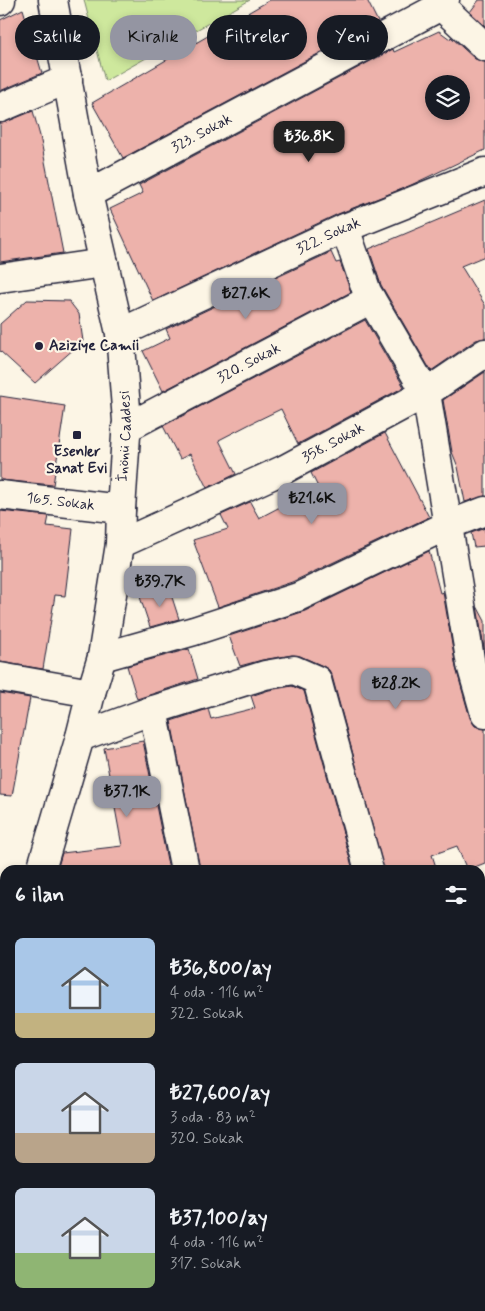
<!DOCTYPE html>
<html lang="tr">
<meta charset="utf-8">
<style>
body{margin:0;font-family:Mynerve,sans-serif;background:#242831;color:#f1f3f6;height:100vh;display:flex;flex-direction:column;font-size:19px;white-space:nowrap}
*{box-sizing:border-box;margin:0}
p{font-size:16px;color:#9ea1a6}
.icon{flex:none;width:28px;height:28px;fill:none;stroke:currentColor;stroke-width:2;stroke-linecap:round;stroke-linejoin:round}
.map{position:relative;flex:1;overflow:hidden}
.side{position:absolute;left:0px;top:865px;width:485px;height:446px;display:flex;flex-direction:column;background:#171b24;border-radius:15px 15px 0 0;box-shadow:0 2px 8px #0003}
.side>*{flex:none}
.guide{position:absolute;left:15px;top:15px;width:455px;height:45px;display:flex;gap:10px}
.fabs{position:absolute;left:425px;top:75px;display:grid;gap:10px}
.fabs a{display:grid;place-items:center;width:45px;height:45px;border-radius:50%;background:#171b24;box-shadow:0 2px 8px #0003;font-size:25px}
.price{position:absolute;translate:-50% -42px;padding:0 11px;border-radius:10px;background:#9495a2;color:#111;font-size:16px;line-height:32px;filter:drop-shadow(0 1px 2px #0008)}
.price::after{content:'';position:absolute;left:50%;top:30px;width:15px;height:11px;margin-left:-8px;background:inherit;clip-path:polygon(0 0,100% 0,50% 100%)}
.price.current{background:#222;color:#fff}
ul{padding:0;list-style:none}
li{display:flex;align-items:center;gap:15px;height:125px;padding:0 15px}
li span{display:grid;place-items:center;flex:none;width:140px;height:100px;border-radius:8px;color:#555}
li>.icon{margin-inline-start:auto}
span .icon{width:60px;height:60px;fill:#fffc;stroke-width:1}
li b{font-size:21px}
h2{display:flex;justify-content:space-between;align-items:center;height:60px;padding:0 15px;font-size:21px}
.pill{padding:0 18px;border-radius:22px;background:#171b24;box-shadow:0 2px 8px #0003;font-size:18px;line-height:45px}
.pill.current{background:#9495a2;color:#111}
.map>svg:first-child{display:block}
.green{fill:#cee89d;stroke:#78856c}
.building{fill:#edb2ab;stroke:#22223b;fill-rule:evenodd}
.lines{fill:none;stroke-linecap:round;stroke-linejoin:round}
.minor-casing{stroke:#22223b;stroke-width:31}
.major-casing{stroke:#22223b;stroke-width:31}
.minor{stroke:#fcf5e5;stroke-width:28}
.major{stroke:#fcf5e5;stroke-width:28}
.poi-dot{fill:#22223b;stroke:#fcf5e5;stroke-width:2}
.labels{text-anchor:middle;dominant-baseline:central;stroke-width:4.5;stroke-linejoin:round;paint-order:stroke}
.street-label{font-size:15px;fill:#22223b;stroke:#fcf5e5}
.poi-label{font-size:15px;font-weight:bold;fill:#22223b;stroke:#fcf5e5;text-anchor:start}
</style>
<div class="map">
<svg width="485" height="1311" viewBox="0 0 485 1311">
<rect width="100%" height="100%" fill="#fcf5e5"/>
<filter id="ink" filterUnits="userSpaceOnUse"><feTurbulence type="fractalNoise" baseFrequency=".02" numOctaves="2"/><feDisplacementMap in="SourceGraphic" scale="10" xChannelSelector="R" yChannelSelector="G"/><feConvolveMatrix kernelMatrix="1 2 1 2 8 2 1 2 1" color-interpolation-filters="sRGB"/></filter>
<g filter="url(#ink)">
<path class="green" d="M84,0H250L105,81Z"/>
<g class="building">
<path d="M270,0H367L378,22L123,158L92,103Z"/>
<path d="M479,0H485V26L470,12Z"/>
<path d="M23,9L42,73L0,91V20Z"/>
<path d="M439,31L450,39L451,37L475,59L485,62V150L409,186L338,214L153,301L110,209L143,193L139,185L393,49L394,52ZM434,84H461V111H434Z"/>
<path d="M33,111L40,136L63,253L0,262V123L6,122Z"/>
<path d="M485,200V256L461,266L485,305V338L476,340L431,371L381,285L369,249Z"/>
<path d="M331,252L336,263L340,262L351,292L163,391L143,351L170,338L166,329Z"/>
<path d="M27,300L69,301L79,314L83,341L35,383L0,351V324Z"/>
<path d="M365,320L404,387L298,444L281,409L250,424L219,440L236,474L207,488L190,454L180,459L163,426Z"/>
<path d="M485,372V496L465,502L458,467L452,452L443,400Z"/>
<path d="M0,396L65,406L53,485L0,480Z"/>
<path d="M385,433L429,517L292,582L218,607L193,540L228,529L221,515L250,502L259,518L318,487L311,473Z"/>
<path d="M0,511L49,516L47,526L73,529L65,596L55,595L43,669L0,662Z"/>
<path d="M485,528V546L474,547L471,533Z"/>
<path d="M429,551L440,593L443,592L456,668L470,718L475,726L485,729V863L467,870L457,846L432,855L437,870H384L332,676L329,670L323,666L300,656L292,655L262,660L240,666L229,636L305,611Z"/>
<path d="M169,588L179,619L150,627L140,597Z"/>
<path d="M477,606L485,621V654Z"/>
<path d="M189,649L198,679L137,699L127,666Z"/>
<path d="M292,686L304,691L353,870H200L171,721L208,709L211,719L255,708L251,696L269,690Z"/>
<path d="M0,693L30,698L12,796L0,795Z"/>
<path d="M143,741L169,870H57L62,853L122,846L104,748Z"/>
</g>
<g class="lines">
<g class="minor-casing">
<g id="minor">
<path d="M438,0L441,6L485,47"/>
<path d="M0,1L1,0"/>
<path d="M0,108L68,79"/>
<path id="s1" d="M88,194L441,6L445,0"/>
<path d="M345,228L367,292L426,393L471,665L485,714"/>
<path d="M0,278L104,263"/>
<path id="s2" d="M120,333L345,228L485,172"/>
<path id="s3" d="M126,428L371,299"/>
<path id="s4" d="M0,495L121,509"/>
<path id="s5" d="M120,544L285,469L426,393L485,353"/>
<path d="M102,657L194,631L298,597L446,526L485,511"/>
<path d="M0,677L91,693"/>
<path d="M153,710L185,870"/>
<path d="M80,737L153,710L265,675L294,670L317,680L369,870"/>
<path d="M480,1191H485"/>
<path d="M480,1303H485"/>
<path d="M266,1306L267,1311"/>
<path d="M340,1311L423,1306"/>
</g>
</g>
<g class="major-casing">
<g id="major">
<path id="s6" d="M41,870L80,737L91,693L102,657L120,544L121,509L127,421L120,333L88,194L53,0"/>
<path d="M0,1009L5,992"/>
</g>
</g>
<use href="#minor" class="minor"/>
<use href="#major" class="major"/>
</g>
</g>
<g class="poi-dot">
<circle cx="39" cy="346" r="5"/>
<rect x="72" y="430" width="10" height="10" rx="2.5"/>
</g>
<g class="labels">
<g class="street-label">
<text stroke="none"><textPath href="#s1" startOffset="129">323. Sokak</textPath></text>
<text stroke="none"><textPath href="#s2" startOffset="230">322. Sokak</textPath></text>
<text stroke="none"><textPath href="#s3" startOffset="139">320. Sokak</textPath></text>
<text stroke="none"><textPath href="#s6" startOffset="444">İnönü Caddesi</textPath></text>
<text stroke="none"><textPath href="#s5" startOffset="236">358. Sokak</textPath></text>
<text stroke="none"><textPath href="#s4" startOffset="61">165. Sokak</textPath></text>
</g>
<g class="poi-label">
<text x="49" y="346">Aziziye Camii</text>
<text x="77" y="452" text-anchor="middle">Esenler<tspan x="77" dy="17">Sanat Evi</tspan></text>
</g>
</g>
</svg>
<div class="fabs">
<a><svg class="icon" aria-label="layers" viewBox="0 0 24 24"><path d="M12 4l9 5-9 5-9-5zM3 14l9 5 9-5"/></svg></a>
</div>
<b class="price current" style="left:309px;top:163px">₺36.8K</b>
<b class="price" style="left:246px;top:320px">₺27.6K</b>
<b class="price" style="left:312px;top:525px">₺21.6K</b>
<b class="price" style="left:160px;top:608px">₺39.7K</b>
<b class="price" style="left:396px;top:710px">₺28.2K</b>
<b class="price" style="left:127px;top:818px">₺37.1K</b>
<div class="guide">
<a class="pill">Satılık</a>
<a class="pill current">Kiralık</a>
<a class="pill">Filtreler</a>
<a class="pill">Yeni</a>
</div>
<section class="side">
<h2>6 ilan<svg class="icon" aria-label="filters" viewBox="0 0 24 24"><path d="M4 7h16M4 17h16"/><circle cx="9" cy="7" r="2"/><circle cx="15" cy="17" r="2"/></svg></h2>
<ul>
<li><span style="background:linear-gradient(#a9c7e8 75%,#c2b280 0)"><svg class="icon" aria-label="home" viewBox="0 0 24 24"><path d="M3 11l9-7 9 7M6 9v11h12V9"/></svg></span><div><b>₺36,800/ay</b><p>4 oda · 116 m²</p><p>322. Sokak</p></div></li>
<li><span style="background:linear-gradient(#c9d6e8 70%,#b9a48a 0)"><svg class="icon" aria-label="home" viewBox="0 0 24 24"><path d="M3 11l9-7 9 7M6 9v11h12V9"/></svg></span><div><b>₺27,600/ay</b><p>3 oda · 83 m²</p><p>320. Sokak</p></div></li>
<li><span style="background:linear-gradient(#c9d6e8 65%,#8fb573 0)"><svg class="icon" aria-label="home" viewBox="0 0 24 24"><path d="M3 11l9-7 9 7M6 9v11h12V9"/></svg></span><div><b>₺37,100/ay</b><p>4 oda · 116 m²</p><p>317. Sokak</p></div></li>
</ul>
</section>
</div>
